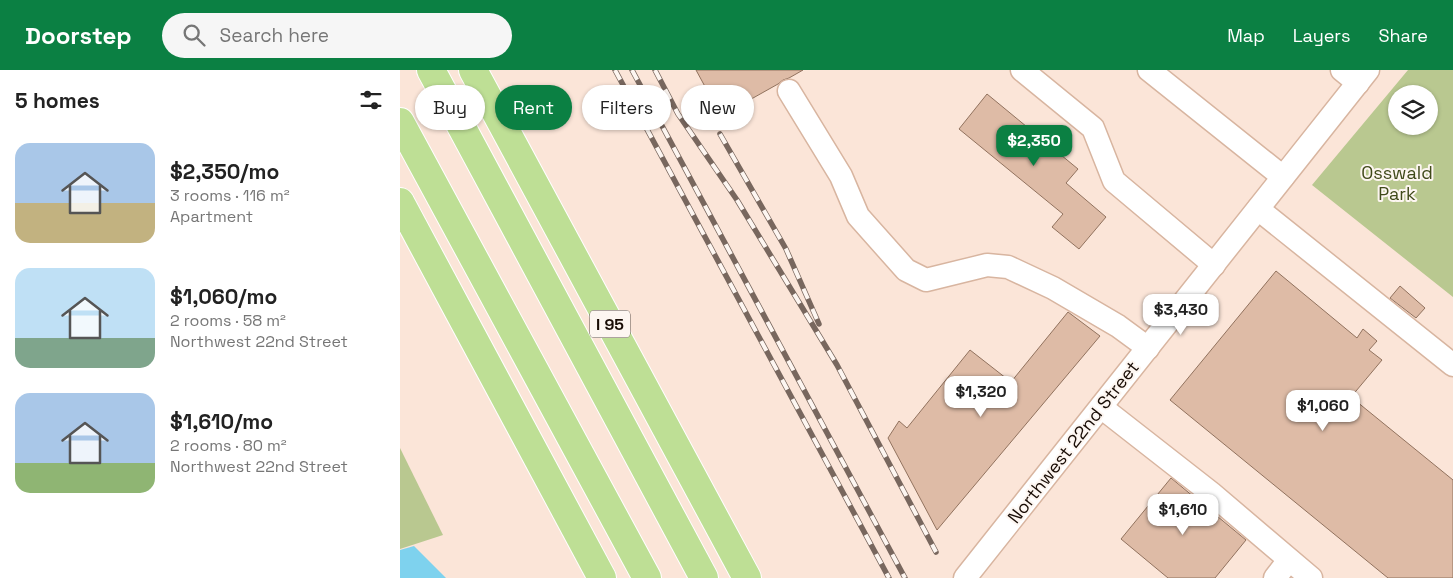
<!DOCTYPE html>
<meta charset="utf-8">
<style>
body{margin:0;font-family:"Space Grotesk",sans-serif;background:#f6f6f6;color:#222;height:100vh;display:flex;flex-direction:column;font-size:19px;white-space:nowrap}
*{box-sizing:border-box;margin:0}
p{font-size:16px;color:#767676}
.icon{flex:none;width:28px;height:28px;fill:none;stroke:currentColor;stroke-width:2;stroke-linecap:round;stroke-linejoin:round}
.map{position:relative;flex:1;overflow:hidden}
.details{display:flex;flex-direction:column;background:#fff;width:400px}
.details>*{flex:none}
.top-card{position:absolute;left:15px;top:15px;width:475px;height:45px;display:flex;gap:10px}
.fabs{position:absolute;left:988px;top:15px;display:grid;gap:10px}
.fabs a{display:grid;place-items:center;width:50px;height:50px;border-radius:50%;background:#fff;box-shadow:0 1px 4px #0004;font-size:25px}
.price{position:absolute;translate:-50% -42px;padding:0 11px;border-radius:10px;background:#fff;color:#222;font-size:16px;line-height:32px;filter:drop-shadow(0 1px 2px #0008)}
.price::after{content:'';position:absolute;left:50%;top:30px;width:15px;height:11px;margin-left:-8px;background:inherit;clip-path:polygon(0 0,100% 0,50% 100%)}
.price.active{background:#0b8043;color:#fff}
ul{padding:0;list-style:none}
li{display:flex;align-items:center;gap:15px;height:125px;padding:0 15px}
li span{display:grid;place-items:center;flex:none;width:140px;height:100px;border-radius:15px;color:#555}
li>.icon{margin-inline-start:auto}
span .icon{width:60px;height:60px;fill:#fffc;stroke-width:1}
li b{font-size:21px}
h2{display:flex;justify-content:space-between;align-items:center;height:60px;padding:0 15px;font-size:21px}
.tag{padding:0 18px;border-radius:22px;background:#fff;box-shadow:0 1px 4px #0004;font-size:18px;line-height:45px}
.tag.active{background:#0b8043;color:#fff}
header{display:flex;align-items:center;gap:30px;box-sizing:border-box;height:70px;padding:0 25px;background:#0b8043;color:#fff}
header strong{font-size:24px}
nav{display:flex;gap:28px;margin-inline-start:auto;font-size:18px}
.search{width:350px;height:45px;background:#f6f6f6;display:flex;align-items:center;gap:12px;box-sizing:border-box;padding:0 18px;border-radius:28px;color:#767676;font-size:19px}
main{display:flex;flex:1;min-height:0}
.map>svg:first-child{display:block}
.green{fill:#b9c890;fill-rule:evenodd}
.water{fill:#7ed2ee}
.building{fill:#debba6;stroke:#91725e}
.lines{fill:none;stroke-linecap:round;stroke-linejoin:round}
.minor-casing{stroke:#d8b5a0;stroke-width:25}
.highway-casing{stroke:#fff;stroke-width:30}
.minor{stroke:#fff;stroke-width:22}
.highway{stroke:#bedf95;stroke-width:28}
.rail-casing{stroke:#78675e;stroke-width:5.5}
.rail{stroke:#fdf6f1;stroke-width:4;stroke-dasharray:11;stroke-linecap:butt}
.labels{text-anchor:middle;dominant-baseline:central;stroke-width:4;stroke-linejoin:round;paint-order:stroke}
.shield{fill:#fdf6f1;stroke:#5d524c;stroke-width:1}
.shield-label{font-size:16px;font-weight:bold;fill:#180c05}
.park-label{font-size:18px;fill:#404a1a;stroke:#fdf6f1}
.street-label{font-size:18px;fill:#180c05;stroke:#fdf6f1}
</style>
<header>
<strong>Doorstep</strong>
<div class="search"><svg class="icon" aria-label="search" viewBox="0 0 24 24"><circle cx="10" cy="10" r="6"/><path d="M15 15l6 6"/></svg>Search here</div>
<nav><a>Map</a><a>Layers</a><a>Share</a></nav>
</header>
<main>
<section class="details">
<h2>5 homes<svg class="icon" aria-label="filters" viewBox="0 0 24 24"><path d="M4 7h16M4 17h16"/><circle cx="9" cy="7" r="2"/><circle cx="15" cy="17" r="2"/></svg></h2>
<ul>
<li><span style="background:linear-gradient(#a9c7e8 60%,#c2b280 0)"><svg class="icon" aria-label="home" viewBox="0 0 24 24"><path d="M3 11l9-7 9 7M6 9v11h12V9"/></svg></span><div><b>$2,350/mo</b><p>3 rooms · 116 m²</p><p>Apartment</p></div></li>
<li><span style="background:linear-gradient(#bfe0f5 70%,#7fa58c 0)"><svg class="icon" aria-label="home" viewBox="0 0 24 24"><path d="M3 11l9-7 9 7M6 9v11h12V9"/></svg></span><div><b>$1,060/mo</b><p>2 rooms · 58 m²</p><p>Northwest 22nd Street</p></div></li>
<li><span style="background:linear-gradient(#a9c7e8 70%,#8fb573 0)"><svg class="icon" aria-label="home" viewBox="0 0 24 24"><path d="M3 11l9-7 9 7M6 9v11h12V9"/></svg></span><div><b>$1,610/mo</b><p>2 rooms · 80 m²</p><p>Northwest 22nd Street</p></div></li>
</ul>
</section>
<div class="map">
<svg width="1053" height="508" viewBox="0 0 1053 508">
<rect width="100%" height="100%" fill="#fbe5d8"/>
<g class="green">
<path d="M1008,0H1053V227L912,115ZM996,24H1029V56H996Z"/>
<path d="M0,378L43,465L0,479Z"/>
</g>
<path class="water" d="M14,476L46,508H0V480Z"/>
<g class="building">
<path d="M296,0H403L389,8L383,10L378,14L321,46Z"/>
<path d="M587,24L678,99L666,113L706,147L679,179L652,157L663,144L559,59Z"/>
<path d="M876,201L957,268L963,259L977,271L969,280L982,290L951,327L1053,410V508H988L770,330Z"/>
<path d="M1000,216L1025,238L1016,248L990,228Z"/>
<path d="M668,242L700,266L537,460L488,368L499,351L507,358L570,280L611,312Z"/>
<path d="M771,408L846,470L815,508H768L721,469Z"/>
</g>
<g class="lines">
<g class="minor-casing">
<g id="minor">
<path d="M622,0L693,58L714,111L814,195"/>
<path d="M749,0L883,107"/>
<path d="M942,0L958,13"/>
<path d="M389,21L441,106L458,146L506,200L526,210L587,195L608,197L653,218L718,256L748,278"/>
<path d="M858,139L1053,295"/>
<path d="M701,337L811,423L911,508"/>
<path d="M565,508L968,0"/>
<path d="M875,508L889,490"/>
</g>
</g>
<g class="highway-casing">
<g id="highway">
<path d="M31,0L304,508"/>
<path d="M73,0L347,508"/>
<path d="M0,52L247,508"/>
<path d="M0,132L202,508"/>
</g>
</g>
<use href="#minor" class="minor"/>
<use href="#highway" class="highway"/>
<g class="rail-casing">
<g id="rail">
<path d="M215,0L489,508"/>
<path d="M232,0L505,508"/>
<path d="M255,0L278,44L337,130L437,295L536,482"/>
<path d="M320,64L386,179L419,254"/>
</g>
</g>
<use href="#rail" class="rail"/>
</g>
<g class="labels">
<rect class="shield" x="190" y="240.5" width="40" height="27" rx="4"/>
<g class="shield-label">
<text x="210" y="254">I 95</text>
</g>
<g class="park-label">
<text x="997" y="102">Osswald<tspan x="997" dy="21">Park</tspan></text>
</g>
<g class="street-label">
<text transform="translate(673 372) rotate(-52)">Northwest 22nd Street</text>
</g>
</g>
</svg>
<div class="fabs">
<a><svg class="icon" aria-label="layers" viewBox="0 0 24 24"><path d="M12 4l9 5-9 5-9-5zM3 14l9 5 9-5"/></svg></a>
</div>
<b class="price active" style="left:634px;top:97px">$2,350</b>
<b class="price" style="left:781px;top:266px">$3,430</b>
<b class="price" style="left:581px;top:348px">$1,320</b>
<b class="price" style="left:923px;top:362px">$1,060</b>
<b class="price" style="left:783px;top:466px">$1,610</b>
<div class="top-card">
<a class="tag">Buy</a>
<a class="tag active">Rent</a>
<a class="tag">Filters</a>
<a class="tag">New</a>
</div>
</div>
</main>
